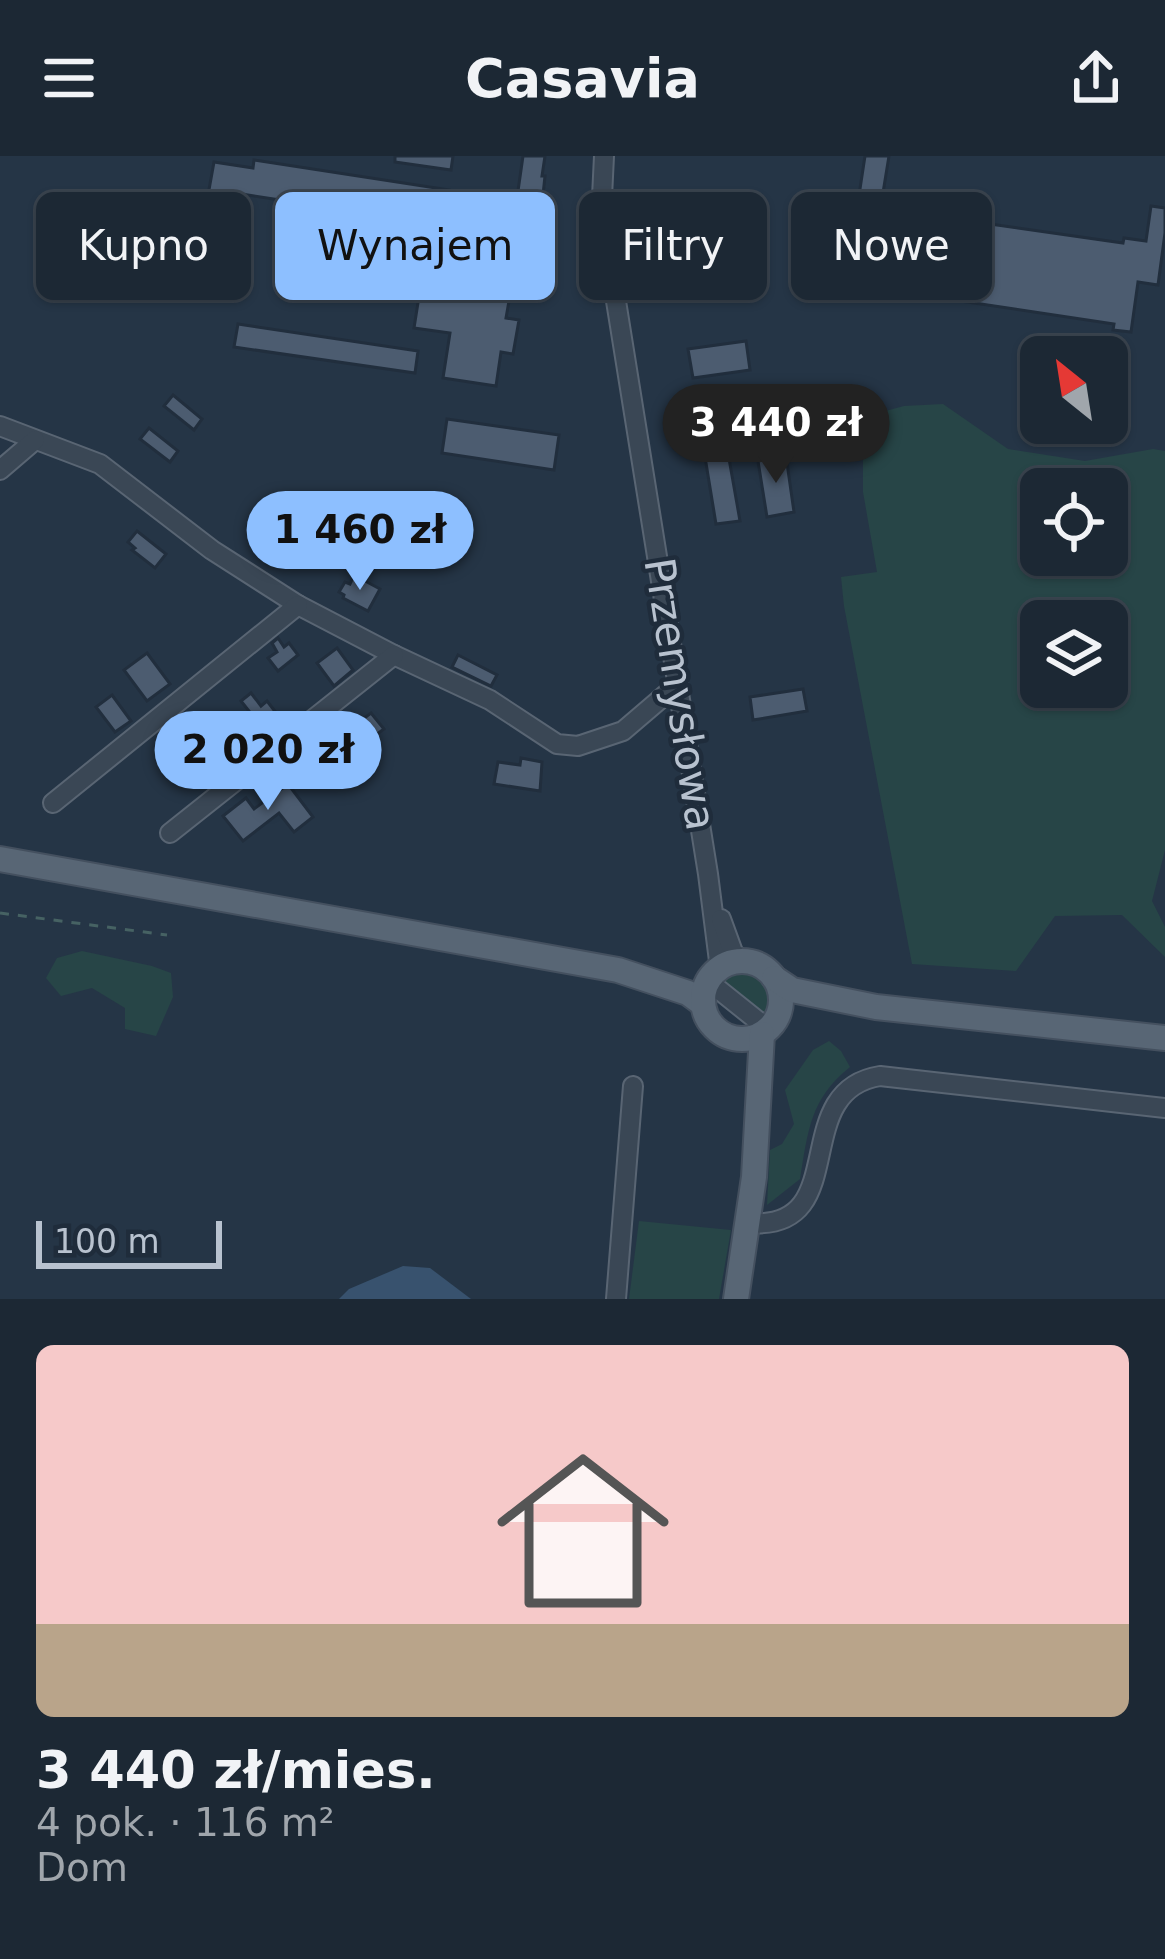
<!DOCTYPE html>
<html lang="pl">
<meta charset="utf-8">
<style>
body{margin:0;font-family:"DejaVu Sans",sans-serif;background:#293440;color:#f1f3f6;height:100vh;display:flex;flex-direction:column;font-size:45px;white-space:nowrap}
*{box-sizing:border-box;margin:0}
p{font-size:39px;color:#a0a6ac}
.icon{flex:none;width:66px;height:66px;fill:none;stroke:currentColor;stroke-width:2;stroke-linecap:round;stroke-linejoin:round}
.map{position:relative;height:1143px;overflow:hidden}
.panel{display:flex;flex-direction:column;background:#1c2834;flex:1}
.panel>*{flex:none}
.guide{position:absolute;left:36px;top:36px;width:1095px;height:108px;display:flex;gap:24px}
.needle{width:78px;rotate:330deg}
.buttons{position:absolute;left:1020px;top:180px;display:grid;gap:24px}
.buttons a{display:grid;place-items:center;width:108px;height:108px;border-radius:18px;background:#1c2834;box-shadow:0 3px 9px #0004,0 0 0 3px #3a444f;font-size:60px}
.scale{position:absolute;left:36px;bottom:30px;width:186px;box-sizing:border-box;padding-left:12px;border:6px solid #b8c2cf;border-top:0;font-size:33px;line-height:42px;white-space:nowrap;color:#b8c2cf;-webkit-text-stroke:9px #1f2c3b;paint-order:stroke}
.price{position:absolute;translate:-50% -102px;padding:0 27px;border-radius:42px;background:#8dbfff;color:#111;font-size:39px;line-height:78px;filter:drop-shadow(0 3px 6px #0008)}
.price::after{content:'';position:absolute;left:50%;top:72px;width:36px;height:27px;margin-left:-18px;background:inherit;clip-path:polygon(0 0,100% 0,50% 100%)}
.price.active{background:#222;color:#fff}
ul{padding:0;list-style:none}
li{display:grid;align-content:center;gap:24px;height:636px;padding:0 36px}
li span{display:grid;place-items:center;height:372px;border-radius:18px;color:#555}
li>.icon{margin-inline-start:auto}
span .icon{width:216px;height:216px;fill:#fffc;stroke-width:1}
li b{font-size:51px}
.pill{padding:0 42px;border-radius:18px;background:#1c2834;box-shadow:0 3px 9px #0004,0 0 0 3px #3a444f;font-size:42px;line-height:108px}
.pill.active{background:#8dbfff;color:#111}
header{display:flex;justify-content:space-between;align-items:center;height:156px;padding:0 36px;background:#1c2834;font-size:54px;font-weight:700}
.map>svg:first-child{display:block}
.green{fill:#274547;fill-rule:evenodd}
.water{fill:#38526e}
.building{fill:#4c5c70;stroke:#212e3d;stroke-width:3}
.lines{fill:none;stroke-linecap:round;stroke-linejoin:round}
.minor-casing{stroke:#596573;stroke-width:22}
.major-casing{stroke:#44505f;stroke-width:28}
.path{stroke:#466263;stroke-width:3;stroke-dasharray:9 9;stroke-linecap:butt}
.minor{stroke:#3a4755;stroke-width:18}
.major{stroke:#586675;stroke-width:24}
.labels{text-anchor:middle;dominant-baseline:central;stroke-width:9;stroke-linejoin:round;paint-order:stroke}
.street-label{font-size:42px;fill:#b8c2cf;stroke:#1f2c3b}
</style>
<header><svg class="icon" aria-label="menu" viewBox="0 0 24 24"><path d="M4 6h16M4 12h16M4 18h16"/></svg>Casavia<svg class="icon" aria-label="share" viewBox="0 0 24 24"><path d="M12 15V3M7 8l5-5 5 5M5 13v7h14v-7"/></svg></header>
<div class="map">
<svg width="1165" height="1143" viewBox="0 0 1165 1143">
<rect width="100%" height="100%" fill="#253546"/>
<g class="green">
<path d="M943,248L1008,293L1085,305L1153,293L1165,295V694L1152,745L1165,771V801L1122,759L1055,760L1016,815L912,808L844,450L841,421L877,416L863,336V261L904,250ZM1107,333V399H1041V333ZM1107,465V531H1041V465Z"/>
<path d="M82,795L152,810L171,817L173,841L156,880L125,873V852L92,832L61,840L46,822L57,802Z"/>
<path d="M744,816C766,821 772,837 767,857L762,860L721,826L735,817Z"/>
<path d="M829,885L841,895L850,911C810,943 808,975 800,1023L767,1049L770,994L782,988L794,968L785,934L813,894Z"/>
<path d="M639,1065L731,1074L719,1143H629Z"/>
</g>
<path class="water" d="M403,1110L430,1112L471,1143H339L349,1133Z"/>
<g class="building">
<path d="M395,0H453L451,14L395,6Z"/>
<path d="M523,0H545L542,20H545L543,39L539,38L533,73L513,70Z"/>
<path d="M865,0H889L881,49L898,51L894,79L876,76L877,71L812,62L811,73L798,71L803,37L858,46Z"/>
<path d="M254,4L449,34L444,69L235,37L231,70L203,67L214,6L253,12Z"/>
<path d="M1151,50L1165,52V77L1158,129L1138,126L1131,176L1113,174L1114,168L954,144L957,127L938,124L948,62L1123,87L1124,82L1146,85Z"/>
<path d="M665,69L749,80L748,93L663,82Z"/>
<path d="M423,115L512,128L506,162L519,164L513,198L501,196L496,230L443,222L450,177L414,172Z"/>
<path d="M238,168L418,195L415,217L234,191Z"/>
<path d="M746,185L750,214L693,222L688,193Z"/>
<path d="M173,239L202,263L194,274L164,250Z"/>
<path d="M447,263L559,279L554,314L442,297Z"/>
<path d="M149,272L178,295L170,306L140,283Z"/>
<path d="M728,297L740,365L716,368L705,301Z"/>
<path d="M786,300L794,356L767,361L758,305Z"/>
<path d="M137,375L166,398L155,412L132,394L135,392L128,386Z"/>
<path d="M354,419L380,433L368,455L343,442L344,439L339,436L345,426L350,428Z"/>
<path d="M278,482L284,491L289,487L298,499L278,515L268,502L277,496L272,487Z"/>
<path d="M337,492L353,514L334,530L317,507Z"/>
<path d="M147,497L170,528L147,545L124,514Z"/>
<path d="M458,499L497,519L491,530L452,511Z"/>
<path d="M803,533L807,555L753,564L750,541Z"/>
<path d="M251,537L261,550L267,545L284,567L268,579L241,545Z"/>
<path d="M112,539L131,565L115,576L96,551Z"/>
<path d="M371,557L384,573L355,594L343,578Z"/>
<path d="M521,602L542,606L540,635L494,628L498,606L520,609Z"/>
<path d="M288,628L313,661L294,676L279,657L243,685L223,660L246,642L254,653Z"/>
</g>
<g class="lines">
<g class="minor-casing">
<g id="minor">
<path d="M604,0L602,41L616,145L708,718L719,805L717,814"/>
<path d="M0,270L100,308L212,394L298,449L394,499L490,544L557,588L578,590L623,575L678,528"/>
<path d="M0,314L35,284"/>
<path d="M53,647L298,449"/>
<path d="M170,677L394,499"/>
<path d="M721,763L733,796L741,805"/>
<path d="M708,825L768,873"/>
<path d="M748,1067C855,1076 786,935 880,920L1165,952"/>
<path d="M616,1143L633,930"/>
</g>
</g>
<g class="major-casing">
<g id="major">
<path d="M0,703L618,814L688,837L703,848"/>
<circle cx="742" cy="844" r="39"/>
<path d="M774,822L792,834L876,851L1165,882"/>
<path d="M736,1143L754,1021L762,878"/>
</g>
</g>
<path class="path" d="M0,757L167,779"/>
<use href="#minor" class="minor"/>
<use href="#major" class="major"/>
</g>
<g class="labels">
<g class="street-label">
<text transform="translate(680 538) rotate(81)">Przemysłowa</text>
</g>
</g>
</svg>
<div class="buttons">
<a><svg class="needle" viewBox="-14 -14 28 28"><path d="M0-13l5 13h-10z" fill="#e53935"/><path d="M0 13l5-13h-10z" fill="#a0a6ac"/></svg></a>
<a><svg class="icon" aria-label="locate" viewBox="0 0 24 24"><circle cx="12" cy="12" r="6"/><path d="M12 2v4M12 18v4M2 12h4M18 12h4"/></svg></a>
<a><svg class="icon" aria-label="layers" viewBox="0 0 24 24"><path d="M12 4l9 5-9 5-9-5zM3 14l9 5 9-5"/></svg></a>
</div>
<div class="scale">100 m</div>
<b class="price active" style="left:776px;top:330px">3 440 zł</b>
<b class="price" style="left:360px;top:437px">1 460 zł</b>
<b class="price" style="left:268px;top:657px">2 020 zł</b>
<div class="guide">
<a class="pill">Kupno</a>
<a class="pill active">Wynajem</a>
<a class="pill">Filtry</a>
<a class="pill">Nowe</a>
</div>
</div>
<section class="panel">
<ul>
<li><span style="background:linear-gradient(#f6c9c9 75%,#b9a48a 0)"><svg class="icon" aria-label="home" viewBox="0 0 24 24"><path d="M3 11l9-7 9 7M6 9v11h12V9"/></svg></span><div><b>3 440 zł/mies.</b><p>4 pok. · 116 m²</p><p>Dom</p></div></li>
</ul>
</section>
